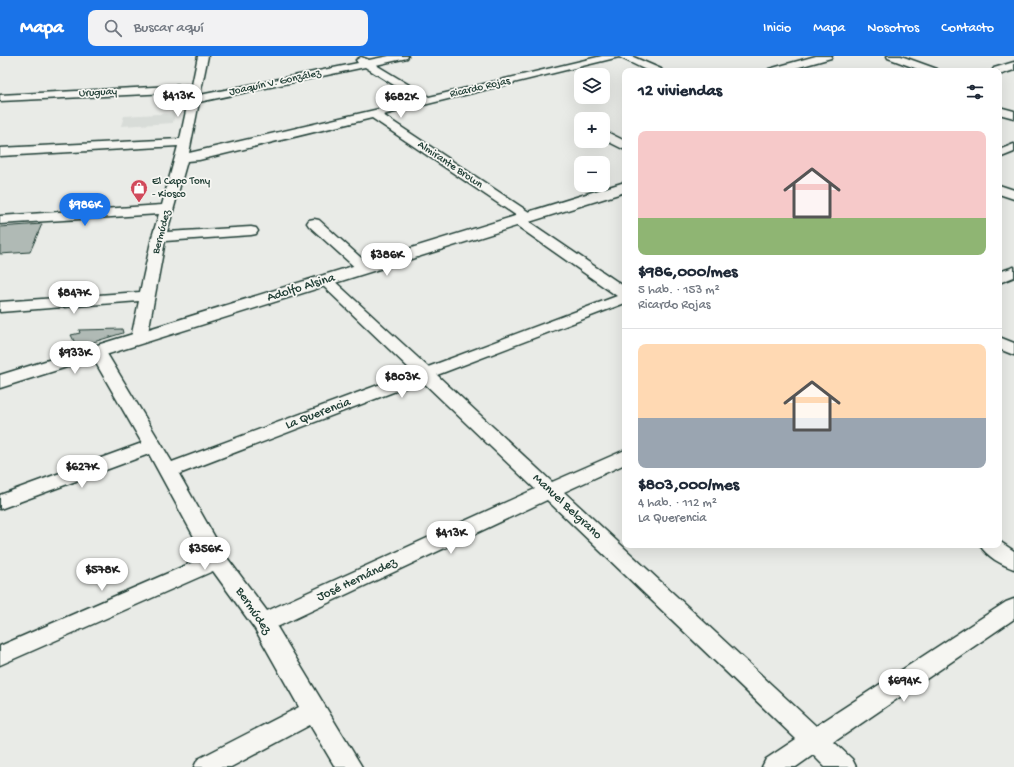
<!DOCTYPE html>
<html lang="es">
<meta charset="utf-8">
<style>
body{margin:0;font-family:"Gochi Hand",sans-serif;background:#f2f2f3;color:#1f2937;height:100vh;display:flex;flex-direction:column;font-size:15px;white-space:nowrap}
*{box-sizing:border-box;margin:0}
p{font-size:13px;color:#747a83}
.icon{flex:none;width:22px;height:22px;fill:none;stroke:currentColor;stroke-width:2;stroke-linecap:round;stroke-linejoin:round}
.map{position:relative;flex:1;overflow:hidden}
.sheet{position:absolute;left:622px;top:12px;width:380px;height:480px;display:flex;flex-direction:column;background:#fff;border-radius:8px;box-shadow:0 4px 16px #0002}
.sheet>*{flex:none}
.fabs{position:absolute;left:574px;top:12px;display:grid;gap:8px}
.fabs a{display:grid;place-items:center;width:36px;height:36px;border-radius:8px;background:#fff;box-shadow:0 4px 16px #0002;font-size:20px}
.price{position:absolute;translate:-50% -34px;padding:0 9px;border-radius:14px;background:#fff;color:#222;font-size:13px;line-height:26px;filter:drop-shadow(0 1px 2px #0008)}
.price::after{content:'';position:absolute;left:50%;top:24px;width:12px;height:9px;margin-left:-6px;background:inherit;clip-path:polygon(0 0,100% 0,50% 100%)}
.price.on{background:#1a73e8;color:#fff}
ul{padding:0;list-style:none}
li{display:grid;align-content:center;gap:8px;height:212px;padding:0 16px}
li+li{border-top:1px solid #e0e1e3}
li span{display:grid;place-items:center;height:124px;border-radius:8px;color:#555}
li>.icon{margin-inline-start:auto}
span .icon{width:72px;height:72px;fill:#fffc;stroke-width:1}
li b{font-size:17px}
h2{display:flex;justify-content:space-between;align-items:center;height:48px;padding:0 16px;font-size:17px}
header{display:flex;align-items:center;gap:24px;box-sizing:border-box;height:56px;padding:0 20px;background:#1a73e8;color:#fff}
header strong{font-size:19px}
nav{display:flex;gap:22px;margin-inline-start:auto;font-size:14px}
.search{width:280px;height:36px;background:#f2f2f3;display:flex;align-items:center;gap:10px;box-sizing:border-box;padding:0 14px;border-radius:8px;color:#747a83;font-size:15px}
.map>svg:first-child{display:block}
.built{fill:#d8dcd8}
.building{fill:#b0bab5;stroke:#1f3d34}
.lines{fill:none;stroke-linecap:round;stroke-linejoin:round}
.street-casing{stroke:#1f3d34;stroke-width:3}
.secondary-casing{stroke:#1f3d34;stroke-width:3}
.street{fill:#f6f6f2;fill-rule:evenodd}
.secondary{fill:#f6f6f2;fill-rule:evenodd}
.labels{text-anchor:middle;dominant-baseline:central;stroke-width:3.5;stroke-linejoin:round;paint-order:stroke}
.far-street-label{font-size:11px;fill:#1f3d34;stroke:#f6f6f2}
.far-poi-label{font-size:11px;fill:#1f3d34;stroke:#f6f6f2;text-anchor:start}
.street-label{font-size:13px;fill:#1f3d34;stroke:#f6f6f2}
</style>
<header>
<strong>Mapa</strong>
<div class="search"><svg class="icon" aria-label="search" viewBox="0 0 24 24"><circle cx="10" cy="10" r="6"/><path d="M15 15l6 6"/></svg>Buscar aquí</div>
<nav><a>Inicio</a><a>Mapa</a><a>Nosotros</a><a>Contacto</a></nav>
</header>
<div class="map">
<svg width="1014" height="711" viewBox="0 0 1014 711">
<rect width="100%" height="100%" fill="#e9ebe7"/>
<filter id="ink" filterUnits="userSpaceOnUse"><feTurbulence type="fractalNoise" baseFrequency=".025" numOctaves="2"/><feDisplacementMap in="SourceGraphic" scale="8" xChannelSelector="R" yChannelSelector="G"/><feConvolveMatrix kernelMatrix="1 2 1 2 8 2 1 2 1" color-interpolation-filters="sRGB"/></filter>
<g filter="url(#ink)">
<path class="built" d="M175,57L173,67L121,70L124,60Z"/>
<g class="building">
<path d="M42,168L30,196L0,198V171Z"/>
<path d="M122,273L123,277L77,291L71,279L80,277L79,274Z"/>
</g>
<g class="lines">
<g class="street-casing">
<g id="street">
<path d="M198,0H208L200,39L358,7L356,4L361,1L369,4L389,0H408L407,2L376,9L429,41L602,0H631L661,13L662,15H648L619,1L383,59L532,158L534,161L532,164L528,165L625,231V247L437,319L552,426L625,394V408L564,436L816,670L1006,546L1014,543V563L834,686L852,703L856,711H825L813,699L796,711H762L766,703L796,683L547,444L277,571L362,711H335L310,669L231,711H194L198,703L299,651L255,573L213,515L0,609V590L205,501L149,398L0,453V439L142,387L89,295L91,291L97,290L103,291L172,406L413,316L320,227L317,224L320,221L325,219L330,221L428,311L617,240L513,167L511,164L513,161L517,160L372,62L199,104L187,105L167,176L251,171L256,172L258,175L256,178L251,179L165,185L147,282L145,285L139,287L133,285L131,282L139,245L0,256V246L140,236L152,181L159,158L0,168V160L162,149L178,90L0,100V92L180,83L190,36L0,45V39L192,29ZM365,11L418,44L189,97L199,46ZM422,325L535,433L267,555L225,499L179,418Z"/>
<path d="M816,0H832L831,2L785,15H768L769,13Z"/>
<path d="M887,0H901L937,13L938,15H923L888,2Z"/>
<path d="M999,51L1014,55V62L999,58Z"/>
<path d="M603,74L625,85V94L603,83Z"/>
<path d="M1014,88V96L999,102V94Z"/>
<path d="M999,129L1014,134V143L999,138Z"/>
<path d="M314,163L319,164L369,209L371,212L369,215L364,216L359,215L309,170L307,167L309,164Z"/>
<path d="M1014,211V221L999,227V216Z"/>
<path d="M999,281L1014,287V299L999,293Z"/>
<path d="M999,485L1014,495V513C1002,509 986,500 980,489H999Z"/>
</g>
</g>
<g class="secondary-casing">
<g id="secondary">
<path d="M1014,6V14L999,19V15H992L994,12Z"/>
<path d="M625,126V136L0,332V319Z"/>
</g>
</g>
<use href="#street" class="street"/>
<use href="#secondary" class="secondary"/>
</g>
</g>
<defs>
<g id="shop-pin" transform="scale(0.9)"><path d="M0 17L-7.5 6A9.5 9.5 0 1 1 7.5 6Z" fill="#d1495b" stroke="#f6f6f2"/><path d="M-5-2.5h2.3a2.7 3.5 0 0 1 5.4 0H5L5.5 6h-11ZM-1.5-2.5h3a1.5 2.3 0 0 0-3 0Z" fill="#fff"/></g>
</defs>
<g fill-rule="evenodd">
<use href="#shop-pin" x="139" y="132"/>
</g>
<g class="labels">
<g class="far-street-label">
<text transform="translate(275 27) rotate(-12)">Joaquín V. González</text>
<text transform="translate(480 32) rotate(-13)">Ricardo Rojas</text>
<text transform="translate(98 37) rotate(-3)">Uruguay</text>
<text transform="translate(450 109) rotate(34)">Almirante Brown</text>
<text transform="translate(162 176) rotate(-75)">Bermúdez</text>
</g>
<g class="far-poi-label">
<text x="152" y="126">El Capo Tony<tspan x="152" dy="13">- Kiosco</tspan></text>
</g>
<g class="street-label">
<text transform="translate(301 232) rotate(-17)">Adolfo Alsina</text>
<text transform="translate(318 358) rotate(-21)">La Querencia</text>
<text transform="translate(567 451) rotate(43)">Manuel Belgrano</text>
<text transform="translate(357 524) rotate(-25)">José Hernández</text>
<text transform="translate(253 555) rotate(56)">Bermúdez</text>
</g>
</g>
</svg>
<div class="fabs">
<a><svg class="icon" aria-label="layers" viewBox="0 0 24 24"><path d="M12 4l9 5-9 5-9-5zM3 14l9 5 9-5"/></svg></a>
<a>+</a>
<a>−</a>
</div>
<b class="price" style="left:178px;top:62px">$413K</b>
<b class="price" style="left:401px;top:63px">$682K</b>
<b class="price on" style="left:85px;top:171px">$986K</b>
<b class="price" style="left:387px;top:221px">$386K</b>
<b class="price" style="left:74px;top:259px">$847K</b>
<b class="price" style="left:75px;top:319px">$933K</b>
<b class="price" style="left:402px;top:343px">$803K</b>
<b class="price" style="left:82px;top:433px">$627K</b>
<b class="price" style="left:451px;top:499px">$413K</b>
<b class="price" style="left:205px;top:515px">$356K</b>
<b class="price" style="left:102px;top:536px">$578K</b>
<b class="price" style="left:904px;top:647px">$694K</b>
<section class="sheet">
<h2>12 viviendas<svg class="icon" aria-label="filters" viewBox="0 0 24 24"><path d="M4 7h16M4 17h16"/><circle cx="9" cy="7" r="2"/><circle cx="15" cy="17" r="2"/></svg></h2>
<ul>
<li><span style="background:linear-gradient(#f6c9c9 70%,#8fb573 0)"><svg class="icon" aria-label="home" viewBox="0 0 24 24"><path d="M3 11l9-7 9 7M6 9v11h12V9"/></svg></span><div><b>$986,000/mes</b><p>5 hab. · 153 m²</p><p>Ricardo Rojas</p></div></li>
<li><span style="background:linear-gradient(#ffd9b3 60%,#9aa5b1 0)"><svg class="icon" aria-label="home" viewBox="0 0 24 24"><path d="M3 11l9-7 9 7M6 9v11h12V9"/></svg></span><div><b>$803,000/mes</b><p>4 hab. · 112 m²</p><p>La Querencia</p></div></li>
</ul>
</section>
</div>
